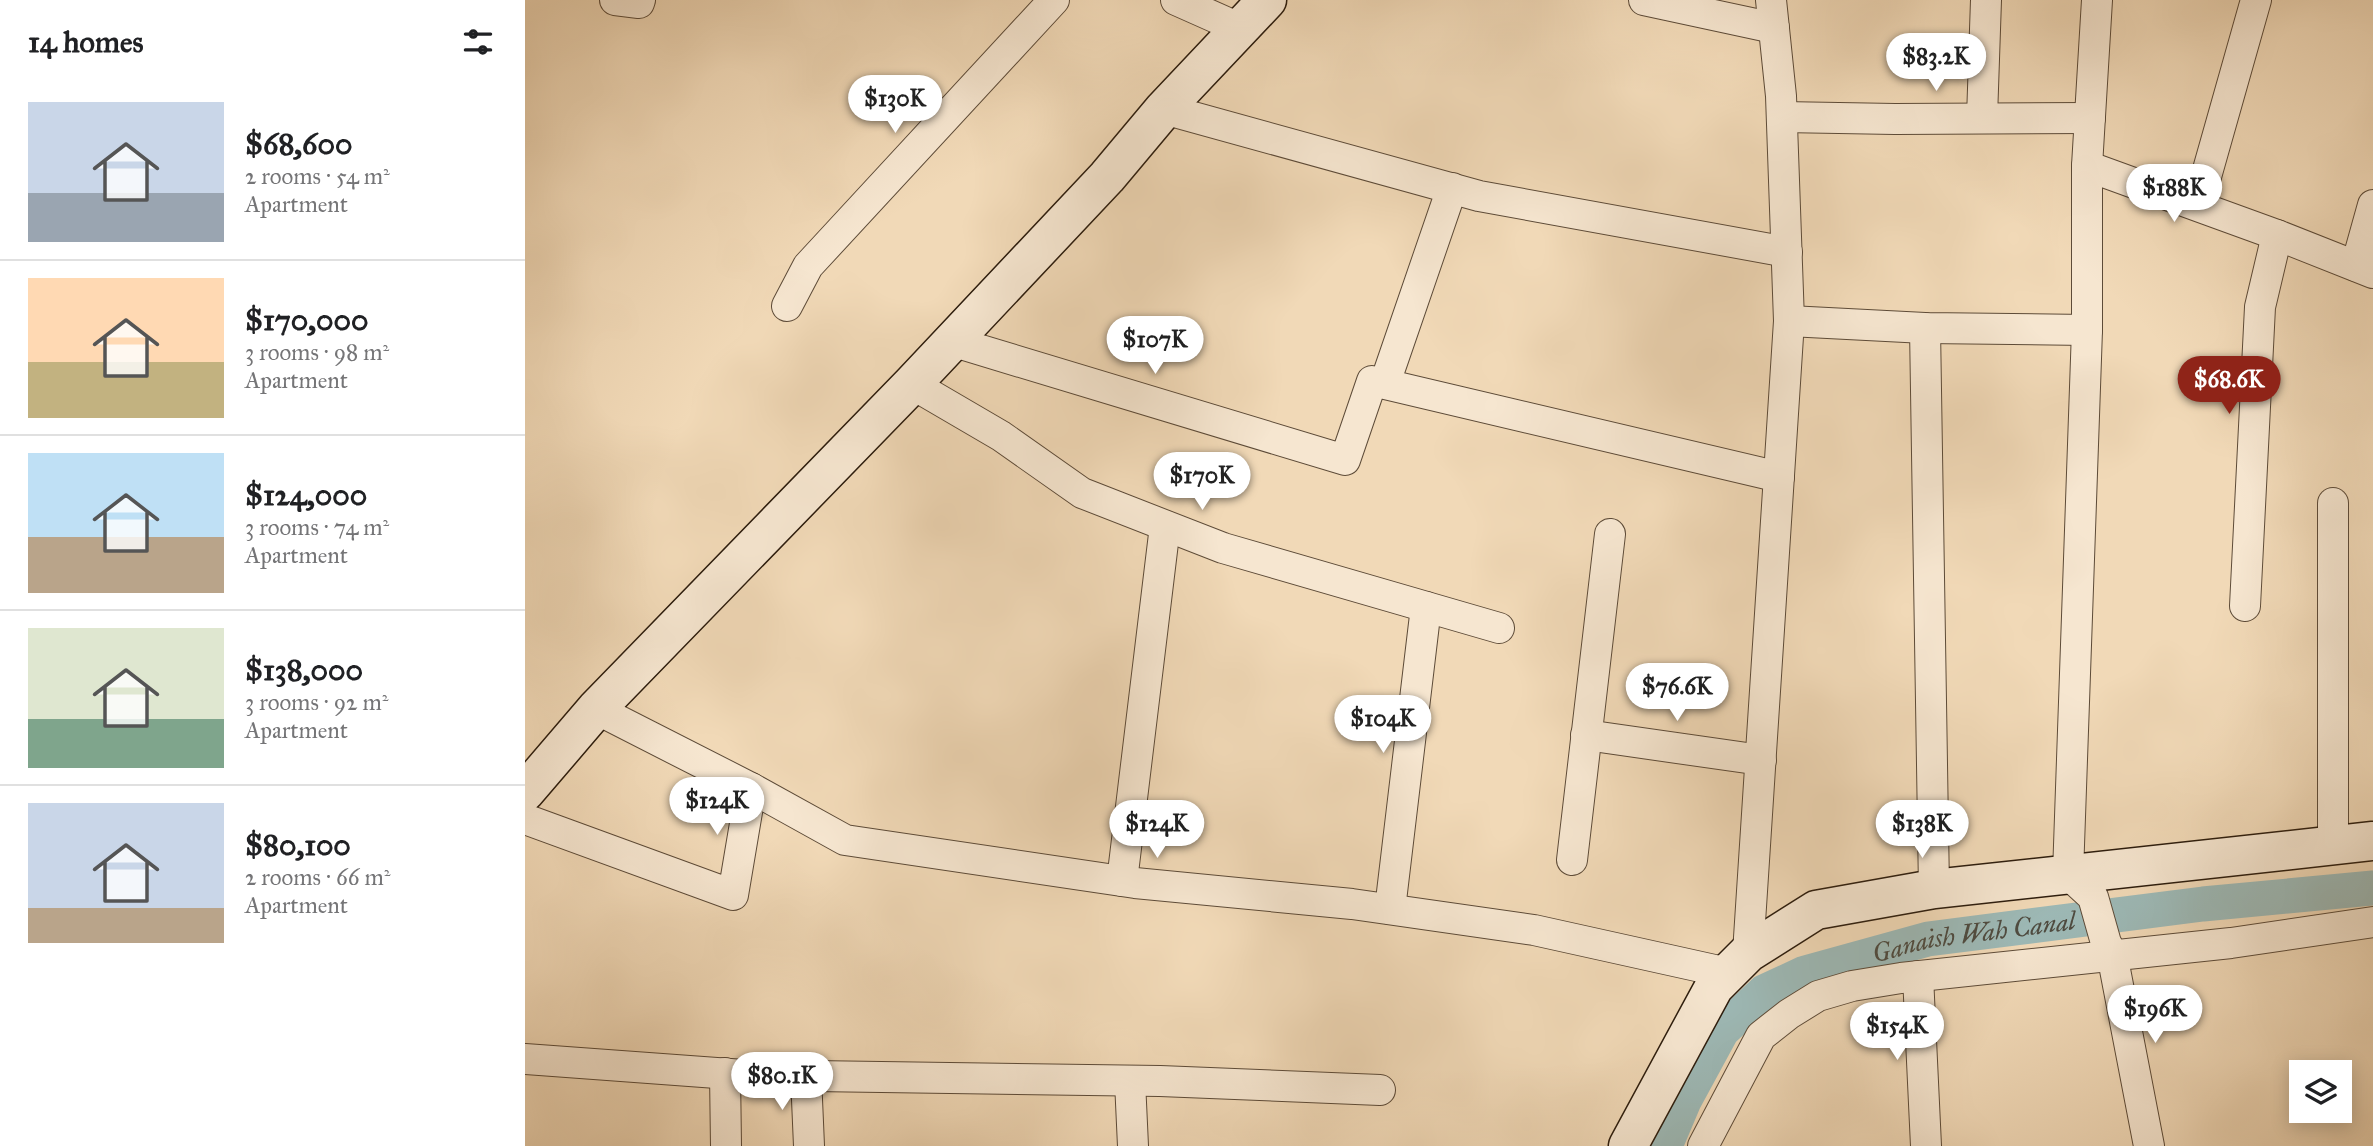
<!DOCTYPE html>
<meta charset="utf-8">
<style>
body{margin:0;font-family:"IM FELL Great Primer",serif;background:#f6f6f6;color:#202124;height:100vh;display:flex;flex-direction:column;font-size:26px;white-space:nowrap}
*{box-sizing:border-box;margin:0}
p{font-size:23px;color:#757577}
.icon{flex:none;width:38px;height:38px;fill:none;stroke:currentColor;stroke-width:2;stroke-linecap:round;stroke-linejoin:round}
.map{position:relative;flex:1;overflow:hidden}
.side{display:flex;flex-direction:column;background:#fff;width:525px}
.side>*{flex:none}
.fabs{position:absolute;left:1764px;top:1060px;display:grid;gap:14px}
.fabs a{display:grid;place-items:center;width:63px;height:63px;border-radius:0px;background:#fff;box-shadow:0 4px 18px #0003;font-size:35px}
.price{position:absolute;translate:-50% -60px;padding:0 16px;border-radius:24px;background:#fff;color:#222;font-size:23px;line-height:46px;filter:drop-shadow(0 2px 4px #0008)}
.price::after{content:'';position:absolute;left:50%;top:42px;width:21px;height:16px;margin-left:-10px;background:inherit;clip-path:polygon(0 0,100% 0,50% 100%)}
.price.selected{background:#8f2418;color:#fff}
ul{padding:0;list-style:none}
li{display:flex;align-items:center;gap:21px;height:175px;padding:0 28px}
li+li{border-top:2px solid #e0e0e0}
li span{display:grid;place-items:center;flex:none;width:196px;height:140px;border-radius:0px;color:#555}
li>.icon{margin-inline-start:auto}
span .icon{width:84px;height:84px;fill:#fffc;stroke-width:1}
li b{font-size:30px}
h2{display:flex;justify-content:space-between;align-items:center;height:84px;padding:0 28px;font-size:30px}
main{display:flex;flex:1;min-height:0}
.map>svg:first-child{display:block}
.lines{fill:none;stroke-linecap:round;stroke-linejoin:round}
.canal{stroke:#9db9b6;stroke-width:35}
.street-casing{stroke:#5d4b38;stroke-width:32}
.secondary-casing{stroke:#2c1c0d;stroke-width:41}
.street{stroke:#f6e6d0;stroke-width:30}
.secondary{stroke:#f6e6d0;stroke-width:38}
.labels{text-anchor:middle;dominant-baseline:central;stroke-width:6;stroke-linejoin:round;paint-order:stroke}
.water-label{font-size:26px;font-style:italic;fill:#4e4b40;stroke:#f6e6d0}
</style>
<main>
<section class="side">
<h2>14 homes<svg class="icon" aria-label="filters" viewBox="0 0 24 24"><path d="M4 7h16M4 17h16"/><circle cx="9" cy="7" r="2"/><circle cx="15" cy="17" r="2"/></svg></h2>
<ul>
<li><span style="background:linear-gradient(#c9d6e8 65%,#9aa5b1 0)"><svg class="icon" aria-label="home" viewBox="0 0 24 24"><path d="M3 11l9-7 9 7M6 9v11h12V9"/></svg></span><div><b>$68,600</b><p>2 rooms · 54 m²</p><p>Apartment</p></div></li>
<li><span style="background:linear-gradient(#ffd9b3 60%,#c2b280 0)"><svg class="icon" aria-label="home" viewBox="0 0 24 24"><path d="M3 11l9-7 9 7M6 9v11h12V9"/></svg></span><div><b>$170,000</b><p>3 rooms · 98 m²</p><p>Apartment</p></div></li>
<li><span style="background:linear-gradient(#bfe0f5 60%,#b9a48a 0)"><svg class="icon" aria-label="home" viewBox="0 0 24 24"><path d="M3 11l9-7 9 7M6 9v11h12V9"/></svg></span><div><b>$124,000</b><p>3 rooms · 74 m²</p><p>Apartment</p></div></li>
<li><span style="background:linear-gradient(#dfe7d0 65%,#7fa58c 0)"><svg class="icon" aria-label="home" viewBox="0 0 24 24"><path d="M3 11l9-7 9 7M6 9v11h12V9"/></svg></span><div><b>$138,000</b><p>3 rooms · 92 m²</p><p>Apartment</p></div></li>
<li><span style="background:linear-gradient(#c9d6e8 75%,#b9a48a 0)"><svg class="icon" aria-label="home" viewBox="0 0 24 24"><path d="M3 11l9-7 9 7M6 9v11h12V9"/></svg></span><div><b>$80,100</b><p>2 rooms · 66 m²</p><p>Apartment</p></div></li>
</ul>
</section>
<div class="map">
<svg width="1848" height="1146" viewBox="0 0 1848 1146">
<rect width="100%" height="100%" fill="#f1d9b7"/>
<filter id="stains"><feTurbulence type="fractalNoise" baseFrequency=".00286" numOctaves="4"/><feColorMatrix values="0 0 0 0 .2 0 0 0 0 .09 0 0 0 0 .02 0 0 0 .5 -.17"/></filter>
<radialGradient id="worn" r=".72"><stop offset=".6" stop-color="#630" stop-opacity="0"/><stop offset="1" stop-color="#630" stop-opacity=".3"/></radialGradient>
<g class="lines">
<path class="canal" id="s1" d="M1140,1146L1159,1101L1197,1031L1239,992L1280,973L1403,939L1678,904L1848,888"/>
<g class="street-casing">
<g id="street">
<path d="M90,0L114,3L115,0"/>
<path d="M651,0L714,28"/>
<path d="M1119,0L1249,28"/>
<path d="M1572,0L1562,166V330L1543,874L1568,897L1581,943L1587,954L1624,1146"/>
<path d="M639,109L954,196L1262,252"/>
<path d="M1257,117L1370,119L1565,118"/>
<path d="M1457,118L1461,0"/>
<path d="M1562,166L1752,235L1848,273"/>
<path d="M1673,205L1731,0"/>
<path d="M1831,266L1848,205"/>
<path d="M262,306L283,266L529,0"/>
<path d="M1264,321L1400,328L1562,330"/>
<path d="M1400,328L1409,889"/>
<path d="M426,341L820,460L847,381L1254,477"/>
<path d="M860,383L927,188"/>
<path d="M387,384L476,436L557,493L698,548L974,628"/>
<path d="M1808,503V846"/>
<path d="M1720,606L1735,307L1752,235"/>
<path d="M71,709L226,788L320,840L610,883L827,904L1009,930L1203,973"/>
<path d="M1061,735L1236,760"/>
<path d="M0,819L208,895L226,788"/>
<path d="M1047,860L1085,534"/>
<path d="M597,881L640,526"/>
<path d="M865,909L901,607"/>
<path d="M1223,953L1264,321L1256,96L1246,0"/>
<path d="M1393,976L1401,1146"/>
<path d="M0,1059L219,1075L635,1081L855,1090"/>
<path d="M200,1073L201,1146"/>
<path d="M281,1076L284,1146"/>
<path d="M605,1081L608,1146"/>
<path d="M1178,1146L1236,1036L1264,1014L1293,996L1327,986L1376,978L1706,943L1848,922"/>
</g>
</g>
<g class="secondary-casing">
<g id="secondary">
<path d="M0,792L71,709L387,384L582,177L639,109L742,0"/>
<path d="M1103,1146L1189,987L1223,953L1291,910L1409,889L1848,841"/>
</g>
</g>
<use href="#street" class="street"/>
<use href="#secondary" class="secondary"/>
</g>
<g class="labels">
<g class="water-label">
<text stroke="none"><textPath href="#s1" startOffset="404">Ganaish Wah Canal</textPath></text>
</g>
</g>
<rect width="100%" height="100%" filter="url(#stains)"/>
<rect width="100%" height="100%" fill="url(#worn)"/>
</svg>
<div class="fabs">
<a><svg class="icon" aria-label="layers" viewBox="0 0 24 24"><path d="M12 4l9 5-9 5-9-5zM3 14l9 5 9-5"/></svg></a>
</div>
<b class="price" style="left:1411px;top:93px">$83.2K</b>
<b class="price" style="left:370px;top:135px">$130K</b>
<b class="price" style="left:1649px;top:224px">$188K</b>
<b class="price" style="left:630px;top:376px">$107K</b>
<b class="price selected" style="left:1704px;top:416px">$68.6K</b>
<b class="price" style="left:677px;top:512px">$170K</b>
<b class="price" style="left:1152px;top:723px">$76.6K</b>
<b class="price" style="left:858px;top:755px">$104K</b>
<b class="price" style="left:192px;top:837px">$124K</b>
<b class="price" style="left:632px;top:860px">$124K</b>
<b class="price" style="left:1397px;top:860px">$138K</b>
<b class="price" style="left:1630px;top:1045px">$196K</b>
<b class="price" style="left:1372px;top:1062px">$154K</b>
<b class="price" style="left:257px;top:1112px">$80.1K</b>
</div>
</main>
